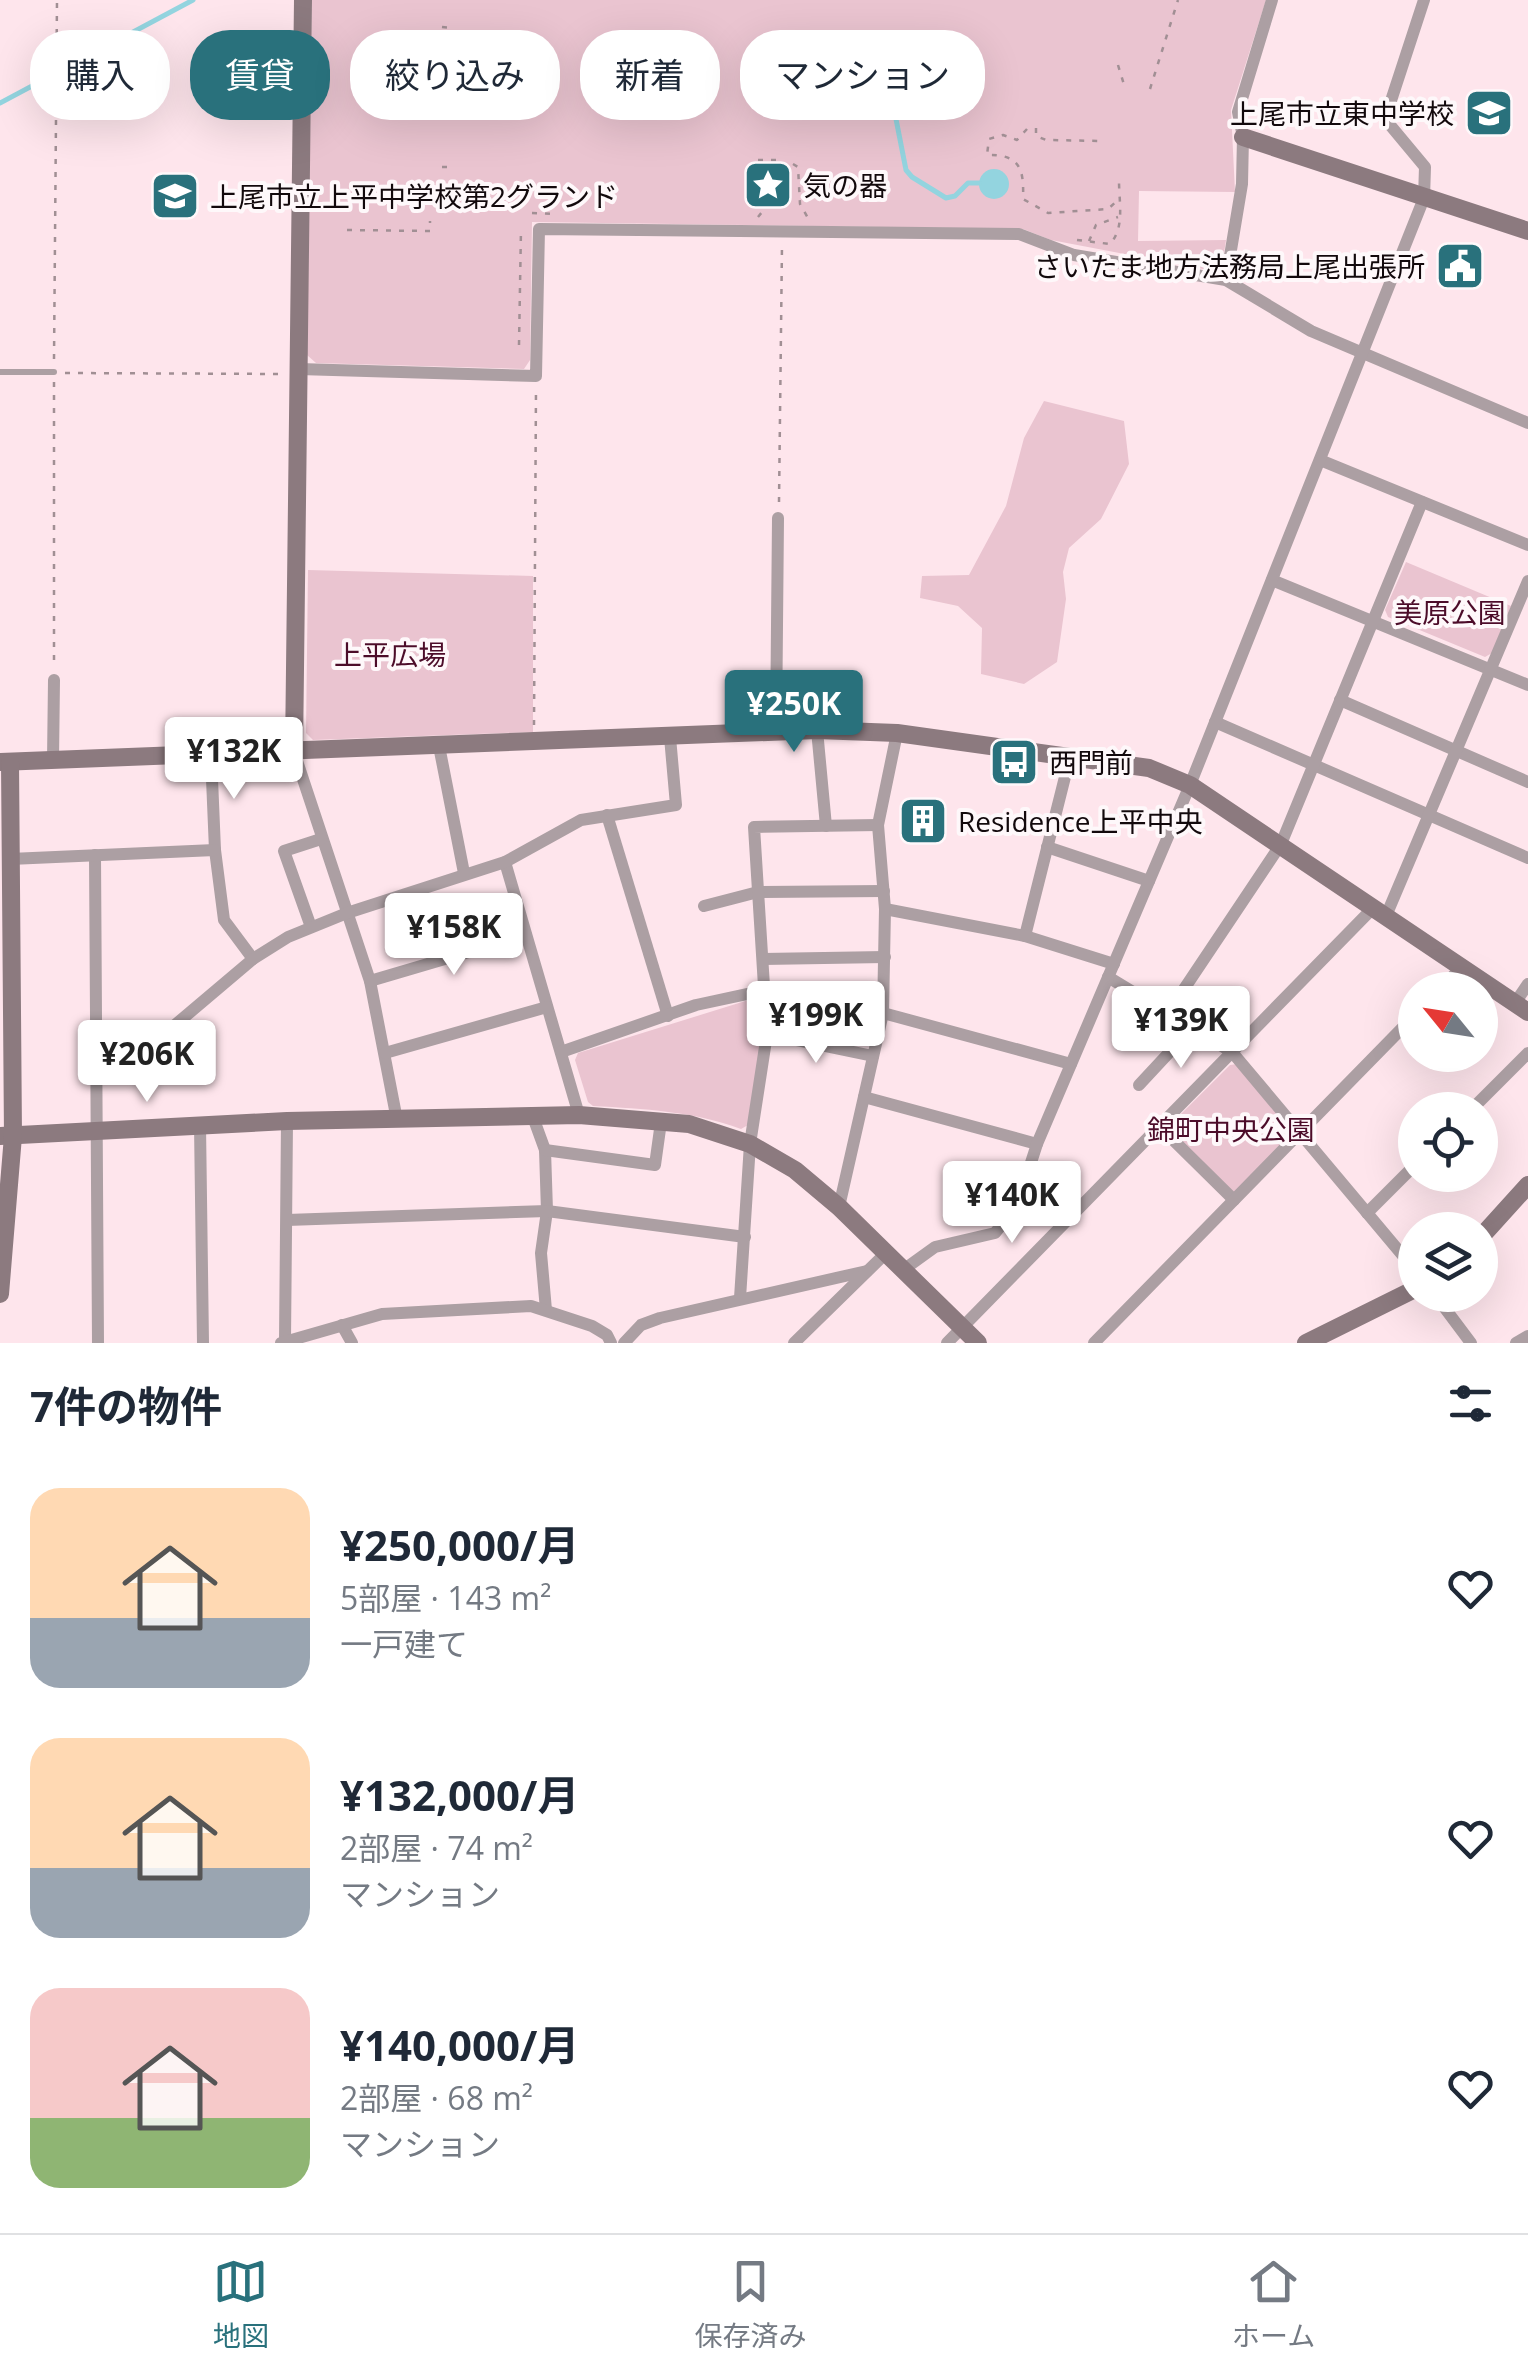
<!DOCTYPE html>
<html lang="ja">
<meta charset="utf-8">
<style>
body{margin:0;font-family:"Open Sans","Noto Sans JP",sans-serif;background:#f2f2f3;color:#1f2937;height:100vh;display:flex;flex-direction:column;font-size:38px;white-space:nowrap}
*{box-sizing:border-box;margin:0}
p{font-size:32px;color:#747a83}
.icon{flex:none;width:55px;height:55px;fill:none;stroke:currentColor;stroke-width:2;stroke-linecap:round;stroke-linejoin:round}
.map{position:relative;height:1343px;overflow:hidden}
.side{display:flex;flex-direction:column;background:#fff;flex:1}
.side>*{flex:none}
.banner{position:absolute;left:30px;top:30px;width:1000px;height:90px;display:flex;gap:20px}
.needle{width:65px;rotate:300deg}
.buttons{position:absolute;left:1398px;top:972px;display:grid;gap:20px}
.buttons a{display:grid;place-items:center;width:100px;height:100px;border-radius:50%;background:#fff;box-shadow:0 10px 40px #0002;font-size:50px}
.price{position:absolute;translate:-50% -85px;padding:0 22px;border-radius:10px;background:#fff;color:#222;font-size:32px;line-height:65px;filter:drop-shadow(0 2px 5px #0008)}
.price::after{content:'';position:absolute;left:50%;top:60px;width:30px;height:22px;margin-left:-15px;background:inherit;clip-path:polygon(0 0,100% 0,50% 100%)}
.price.selected{background:#29717c;color:#fff}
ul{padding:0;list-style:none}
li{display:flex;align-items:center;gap:30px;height:250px;padding:0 30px}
li span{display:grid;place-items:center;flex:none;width:280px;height:200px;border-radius:30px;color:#555}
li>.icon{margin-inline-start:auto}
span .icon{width:120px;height:120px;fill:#fffc;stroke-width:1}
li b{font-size:42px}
h2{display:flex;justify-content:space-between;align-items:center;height:120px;padding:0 30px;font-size:42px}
.tag{padding:0 35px;border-radius:40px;background:#fff;box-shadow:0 10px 40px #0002;font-size:35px;line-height:90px}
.tag.selected{background:#29717c;color:#fff}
.tabs{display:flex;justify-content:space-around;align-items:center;height:140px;border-top:2px solid #e0e1e3;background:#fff;font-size:28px;color:#747a83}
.tabs a{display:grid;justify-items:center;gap:5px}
.tabs .selected{color:#29717c}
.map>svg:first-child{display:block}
.green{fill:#eac4d0}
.water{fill:#93d4df}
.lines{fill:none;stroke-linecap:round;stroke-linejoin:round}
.stream{stroke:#93d4df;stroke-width:5}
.path{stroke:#a18f94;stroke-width:2.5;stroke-dasharray:5 8;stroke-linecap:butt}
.lane{stroke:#ac9fa3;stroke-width:6}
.street{stroke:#ac9fa3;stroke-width:12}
.secondary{stroke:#8c7a7f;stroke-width:18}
.labels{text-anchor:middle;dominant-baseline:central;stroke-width:8;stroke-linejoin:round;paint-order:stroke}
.poi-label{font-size:28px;fill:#12090c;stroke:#fef8fa;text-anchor:start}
.park-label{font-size:28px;fill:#4c0c29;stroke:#fef8fa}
</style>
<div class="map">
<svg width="1528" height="1343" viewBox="0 0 1528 1343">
<rect width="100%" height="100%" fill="#fee5ec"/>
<g class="green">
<path d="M312,0H1266L1231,110L1235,192L1139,191L1138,241L1226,240L1222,266L1214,271L1051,240L1023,229L532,222L530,360L524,369L316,363L307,355Z"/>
<path d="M1044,401L1124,421L1129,464L1101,519L1069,548L1063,572L1066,599L1057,662L1024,684L981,674L982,628L958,606L920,598L922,576L969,575L1006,506L1024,438Z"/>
<path d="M1406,562L1511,606L1492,653L1485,657L1388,617L1385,610Z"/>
<path d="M308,570L533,576V732L313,740L306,733Z"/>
<path d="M755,998L762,1002L763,1036L748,1125L741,1129C693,1111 644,1109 593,1106L588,1102L575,1060L578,1053Z"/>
<path d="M1237,1064L1291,1129L1289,1136L1234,1194L1171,1132L1170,1125L1230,1065Z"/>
</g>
<circle class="water" cx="994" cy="184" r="15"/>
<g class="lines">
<g class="stream">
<path d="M809,67C831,72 845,89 864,101C873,107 885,110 895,114L906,170L912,177L946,198L955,196L968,183H979"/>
<path d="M0,103L193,0"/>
</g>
<g class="path">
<path d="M442,27L454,28"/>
<path d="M1118,65L1125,88"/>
<path d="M795,70L811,79L810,89L819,104"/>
<path d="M1150,89L1178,0"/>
<path d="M1036,128V136L1046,140L1104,141"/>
<path d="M1027,129L1017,140L1003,135L989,139L987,155C1021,154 1024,170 1023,199L1048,213L1108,209L1118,200"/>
<path d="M758,160H780"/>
<path d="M793,164L798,167L800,204L808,218"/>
<path d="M442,167H453"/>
<path d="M532,213L555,214"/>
<path d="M758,217L771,201L778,160"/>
<path d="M347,230L430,231V221"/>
<path d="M1077,240L1110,244C1125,228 1119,202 1119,181"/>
<path d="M1089,241L1096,225L1118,217"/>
<path d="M519,345L521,229"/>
<path d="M54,359L57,0"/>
<path d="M65,373L282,374"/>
<path d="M54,382V664"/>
<path d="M779,502L782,245"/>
<path d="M534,725L536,388"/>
</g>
<path class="lane" d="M0,372H54"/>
<g class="street">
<path d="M1226,280L1242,184L1243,137L1238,112L1272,0"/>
<path d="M299,369L536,376L539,229L1019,234L1074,255L1226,280L1311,331L1528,423"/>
<path d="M1320,460L1528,545"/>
<path d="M1272,580L1528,685"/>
<path d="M1340,700L1528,782"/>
<path d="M1215,722L1528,858"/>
<path d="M817,730L826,826"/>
<path d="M776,732L778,518"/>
<path d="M439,746L464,873"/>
<path d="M294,752L370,981L397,1120"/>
<path d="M211,755L215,850L224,920L253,959"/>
<path d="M53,760L54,680"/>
<path d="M607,815L668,1016"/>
<path d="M1047,847L1149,881"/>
<path d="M95,855L98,1343"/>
<path d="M10,859L215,850"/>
<path d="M505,862L579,1115"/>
<path d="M704,906L758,892L884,891"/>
<path d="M885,909L1025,936L1114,964"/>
<path d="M1386,916L1528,581"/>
<path d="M311,927L284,851L321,839"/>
<path d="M1025,936L1070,757"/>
<path d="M763,959L885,957"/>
<path d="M1108,977L1232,1052L1415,1270"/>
<path d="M370,981L526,935"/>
<path d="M1439,990L1462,967"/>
<path d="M1515,1003L1528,984"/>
<path d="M883,1013L1071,1064"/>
<path d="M1168,1013L1281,844L1422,502"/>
<path d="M767,1034L873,1056"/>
<path d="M561,1052L696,1005L766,990"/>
<path d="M385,1053L547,1007"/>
<path d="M98,1057L136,1058L253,959L288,937L347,913L505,862L581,820L676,805L670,737"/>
<path d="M1139,1085L1192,1028"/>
<path d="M864,1097L1037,1144"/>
<path d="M1471,1110L1528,1053"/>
<path d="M533,1117L545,1150L547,1211L541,1253L546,1310"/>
<path d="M200,1125L203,1343"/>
<path d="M1159,1126L1234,1200"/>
<path d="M545,1150L655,1165L661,1122"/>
<path d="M839,1207L883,1013L885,909L878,825L897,733"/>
<path d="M1367,1213L1415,1165"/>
<path d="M287,1220L547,1211L745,1237"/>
<path d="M903,1270L935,1247L995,1233L1017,1206L1037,1144L1190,785L1424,198L1425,167L1385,119L1424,0"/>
<path d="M1435,1295L1471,1343"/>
<path d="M740,1298L750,1144L767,1034L754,827L878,825"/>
<path d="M342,1325L352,1343"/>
<path d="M285,1341L287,1121"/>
<path d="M281,1343L382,1314L531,1306L592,1326L607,1335L611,1343"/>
<path d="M624,1343L641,1325L660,1318L867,1271"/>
<path d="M794,1343L886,1253"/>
<path d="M947,1343L1374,907"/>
<path d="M1094,1343L1415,1015"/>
<path d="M1516,1343L1528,1336"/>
</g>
<g class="secondary">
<path d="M1243,137L1528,231"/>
<path d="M294,752L303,0"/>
<path d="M0,762L817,730L897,733L1149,768L1190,785L1528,1012"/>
<path d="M0,1136L287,1121L579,1115L689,1124L750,1144L795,1170L839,1207L978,1343"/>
<path d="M1480,1238L1528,1185"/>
<path d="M0,1294L13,1136L10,762"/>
<path d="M1306,1343L1415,1289"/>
</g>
</g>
<defs>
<g id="school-square" transform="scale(2.5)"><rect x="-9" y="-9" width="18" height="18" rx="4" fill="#29717c" stroke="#fef8fa"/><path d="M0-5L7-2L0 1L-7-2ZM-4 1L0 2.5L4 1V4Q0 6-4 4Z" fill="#fff"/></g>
<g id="sight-square" transform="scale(2.5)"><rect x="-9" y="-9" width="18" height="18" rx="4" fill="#29717c" stroke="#fef8fa"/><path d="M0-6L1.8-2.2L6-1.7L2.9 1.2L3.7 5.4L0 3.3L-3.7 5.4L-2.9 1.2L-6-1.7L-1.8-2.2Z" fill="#fff"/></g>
<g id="civic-square" transform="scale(2.5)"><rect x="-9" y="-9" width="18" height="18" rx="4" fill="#29717c" stroke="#fef8fa"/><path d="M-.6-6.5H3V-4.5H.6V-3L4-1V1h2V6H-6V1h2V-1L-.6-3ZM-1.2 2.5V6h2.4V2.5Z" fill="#fff"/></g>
<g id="bus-square" transform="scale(2.5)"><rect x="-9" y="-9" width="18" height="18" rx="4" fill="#29717c" stroke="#fef8fa"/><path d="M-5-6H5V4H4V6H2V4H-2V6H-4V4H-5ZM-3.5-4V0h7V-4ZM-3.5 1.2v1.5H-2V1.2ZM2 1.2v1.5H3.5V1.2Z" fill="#fff"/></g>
<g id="building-square" transform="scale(2.5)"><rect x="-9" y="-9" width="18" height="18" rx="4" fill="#29717c" stroke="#fef8fa"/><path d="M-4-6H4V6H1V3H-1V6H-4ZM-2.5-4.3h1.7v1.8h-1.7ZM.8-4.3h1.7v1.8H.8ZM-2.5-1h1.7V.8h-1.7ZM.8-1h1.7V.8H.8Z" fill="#fff"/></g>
</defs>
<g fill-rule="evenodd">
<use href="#school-square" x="1489" y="113"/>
<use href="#sight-square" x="768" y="185"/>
<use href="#school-square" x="175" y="196"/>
<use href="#civic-square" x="1460" y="266"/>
<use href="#bus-square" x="1014" y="762"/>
<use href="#building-square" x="923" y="821"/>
</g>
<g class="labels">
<g class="poi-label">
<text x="1454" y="113" text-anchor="end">上尾市立東中学校</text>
<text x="803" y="185">気の器</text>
<text x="210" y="196">上尾市立上平中学校第2グランド</text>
<text x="1425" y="266" text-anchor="end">さいたま地方法務局上尾出張所</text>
<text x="1049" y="762">西門前</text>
<text x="958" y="821">Residence上平中央</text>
</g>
<g class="park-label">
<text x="1450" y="612">美原公園</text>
<text x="390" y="654">上平広場</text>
<text x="1231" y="1129">錦町中央公園</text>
</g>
</g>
</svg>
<div class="buttons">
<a><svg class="needle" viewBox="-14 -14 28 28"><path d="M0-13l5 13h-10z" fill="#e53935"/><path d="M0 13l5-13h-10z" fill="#747a83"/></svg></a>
<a><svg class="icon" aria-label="locate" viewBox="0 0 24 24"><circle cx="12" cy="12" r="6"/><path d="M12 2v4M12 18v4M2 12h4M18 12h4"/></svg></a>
<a><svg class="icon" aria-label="layers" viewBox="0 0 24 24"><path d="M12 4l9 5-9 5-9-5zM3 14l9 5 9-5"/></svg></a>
</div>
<b class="price selected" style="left:794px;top:755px">¥250K</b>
<b class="price" style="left:234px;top:802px">¥132K</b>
<b class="price" style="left:454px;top:978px">¥158K</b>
<b class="price" style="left:816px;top:1066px">¥199K</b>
<b class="price" style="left:1181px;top:1071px">¥139K</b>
<b class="price" style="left:147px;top:1105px">¥206K</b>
<b class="price" style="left:1012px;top:1246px">¥140K</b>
<div class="banner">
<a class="tag">購入</a>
<a class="tag selected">賃貸</a>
<a class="tag">絞り込み</a>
<a class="tag">新着</a>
<a class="tag">マンション</a>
</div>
</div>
<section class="side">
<h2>7件の物件<svg class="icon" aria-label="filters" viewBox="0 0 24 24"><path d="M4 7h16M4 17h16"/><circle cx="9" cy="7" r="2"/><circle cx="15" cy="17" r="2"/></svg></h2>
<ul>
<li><span style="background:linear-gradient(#ffd9b3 65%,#9aa5b1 0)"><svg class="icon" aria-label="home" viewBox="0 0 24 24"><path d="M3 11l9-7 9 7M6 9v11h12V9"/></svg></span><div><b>¥250,000/月</b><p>5部屋 · 143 m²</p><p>一戸建て</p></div><svg class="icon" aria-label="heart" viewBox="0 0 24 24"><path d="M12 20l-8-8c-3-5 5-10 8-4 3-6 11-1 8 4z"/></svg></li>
<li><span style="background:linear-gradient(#ffd9b3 65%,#9aa5b1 0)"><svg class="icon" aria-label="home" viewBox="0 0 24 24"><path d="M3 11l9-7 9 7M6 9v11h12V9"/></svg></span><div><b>¥132,000/月</b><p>2部屋 · 74 m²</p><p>マンション</p></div><svg class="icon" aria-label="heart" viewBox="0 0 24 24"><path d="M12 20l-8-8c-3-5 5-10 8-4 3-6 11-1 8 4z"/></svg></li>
<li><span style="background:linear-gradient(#f6c9c9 65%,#8fb573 0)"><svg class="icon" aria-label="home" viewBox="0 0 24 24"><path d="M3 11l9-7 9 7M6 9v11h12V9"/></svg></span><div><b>¥140,000/月</b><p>2部屋 · 68 m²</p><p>マンション</p></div><svg class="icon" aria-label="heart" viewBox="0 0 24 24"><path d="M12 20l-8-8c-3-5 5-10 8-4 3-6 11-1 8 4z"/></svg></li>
</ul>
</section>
<nav class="tabs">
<a class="selected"><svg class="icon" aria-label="map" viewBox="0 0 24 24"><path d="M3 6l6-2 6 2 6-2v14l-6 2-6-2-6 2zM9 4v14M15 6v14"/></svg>地図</a>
<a><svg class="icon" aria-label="saved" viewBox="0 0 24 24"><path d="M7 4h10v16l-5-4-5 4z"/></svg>保存済み</a>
<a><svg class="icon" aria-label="home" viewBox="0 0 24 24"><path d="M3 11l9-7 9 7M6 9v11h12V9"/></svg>ホーム</a>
</nav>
